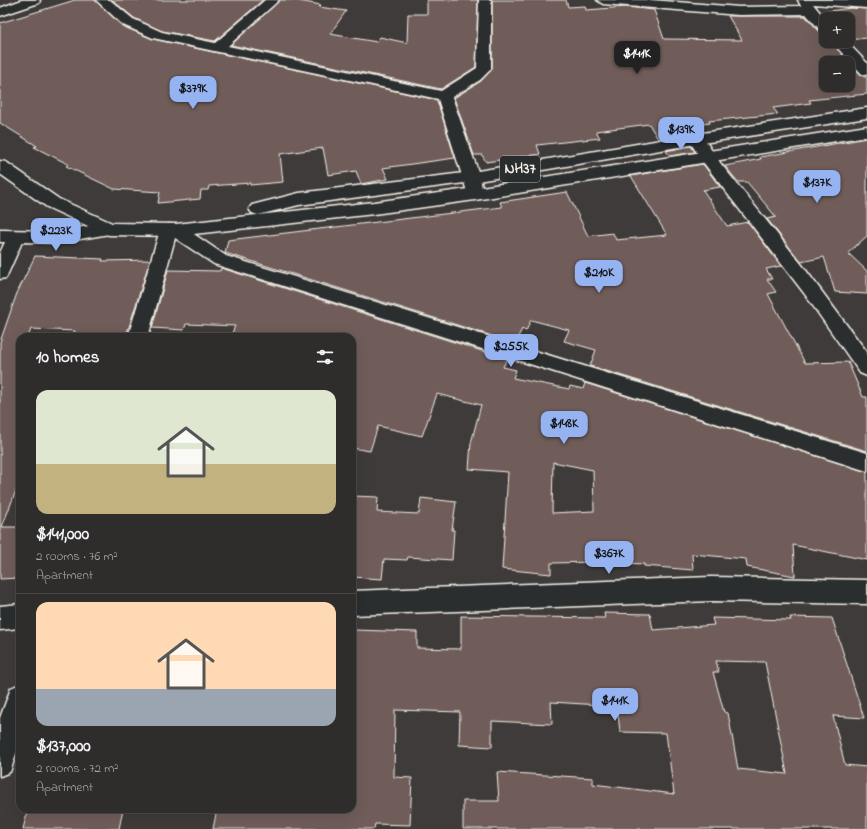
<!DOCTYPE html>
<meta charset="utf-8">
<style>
body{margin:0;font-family:"Indie Flower",sans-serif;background:#373434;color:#f1f3f6;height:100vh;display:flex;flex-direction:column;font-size:15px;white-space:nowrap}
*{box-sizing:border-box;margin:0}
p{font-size:13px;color:#a7a7a9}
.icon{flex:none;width:22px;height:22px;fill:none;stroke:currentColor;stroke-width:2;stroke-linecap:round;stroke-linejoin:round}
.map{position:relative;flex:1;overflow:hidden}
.details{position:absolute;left:16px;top:333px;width:340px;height:480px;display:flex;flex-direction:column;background:#2f2c2c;border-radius:12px;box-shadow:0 4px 16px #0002,0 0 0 1px #4a4848}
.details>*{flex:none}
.controls{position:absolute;left:819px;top:12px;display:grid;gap:8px}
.controls a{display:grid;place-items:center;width:36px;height:36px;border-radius:8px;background:#2f2c2c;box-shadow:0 4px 16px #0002,0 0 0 1px #4a4848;font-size:20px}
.price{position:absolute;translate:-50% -34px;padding:0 9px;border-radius:8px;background:#95b2f1;color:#111;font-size:13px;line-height:26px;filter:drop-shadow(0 1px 2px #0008)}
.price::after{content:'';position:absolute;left:50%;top:24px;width:12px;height:9px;margin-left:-6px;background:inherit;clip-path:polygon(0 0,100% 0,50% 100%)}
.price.on{background:#222;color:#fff}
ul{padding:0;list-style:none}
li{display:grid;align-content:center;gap:8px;height:212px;padding:0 20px}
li+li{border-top:1px solid #4a4848}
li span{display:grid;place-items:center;height:124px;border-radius:12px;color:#555}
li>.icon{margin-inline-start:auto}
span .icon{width:72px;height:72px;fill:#fffc;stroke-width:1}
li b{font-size:17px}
h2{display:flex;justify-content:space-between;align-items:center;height:48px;padding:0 20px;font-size:17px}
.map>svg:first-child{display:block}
.building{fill:#705d5a;stroke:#f4f1e8;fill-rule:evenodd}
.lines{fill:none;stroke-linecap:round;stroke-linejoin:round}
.minor-casing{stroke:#f4f1e8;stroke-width:3}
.trunk-casing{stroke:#f4f1e8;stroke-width:3}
.minor{fill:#2a2d2e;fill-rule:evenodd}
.trunk{fill:#2a2d2e;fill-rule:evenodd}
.labels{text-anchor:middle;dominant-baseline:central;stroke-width:3;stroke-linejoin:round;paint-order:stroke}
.shield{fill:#2a2d2e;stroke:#b7b6b0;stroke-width:1}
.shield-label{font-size:15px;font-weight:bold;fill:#f4f1e8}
</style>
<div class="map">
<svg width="867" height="829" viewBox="0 0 867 829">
<rect width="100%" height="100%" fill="#3f3b3b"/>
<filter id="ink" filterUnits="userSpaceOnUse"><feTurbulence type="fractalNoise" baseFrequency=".025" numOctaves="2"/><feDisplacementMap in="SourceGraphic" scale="8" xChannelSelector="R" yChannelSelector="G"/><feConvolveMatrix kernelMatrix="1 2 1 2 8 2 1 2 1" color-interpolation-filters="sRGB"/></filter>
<g filter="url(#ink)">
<g class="building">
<path d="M75,0H95L122,26L153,39L437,100L455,158L383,168L388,179L361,184L356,171L328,175L323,148L280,154L283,182L250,185V183L209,186L208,190H201L200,199L158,203L160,192L114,189L66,166L68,164L34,147L37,146L0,123V23Z"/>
<path d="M112,0H263L215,41L162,31L134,18Z"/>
<path d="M280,0H293L321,5L319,7L346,11L330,34L377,42L380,37L407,43L408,14H427V0H478L476,67L441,89L231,45Z"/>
<path d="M492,0H566L568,7L585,6L586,10L626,7L654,10L664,39L742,40L728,16H805L820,32L826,33V41H830L861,75L867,78V94L809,100L811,103L773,108L778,114L709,121L710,123L679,127L684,135L658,139L649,124L596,131L600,138L537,145L540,154L486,162L482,155H474L454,98L481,81L492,69ZM826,63H848V85H826Z"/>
<path d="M851,8L867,9V38L848,40V19H827L822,12Z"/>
<path d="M867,138V236L848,253L867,271V294L835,292L824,257L801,262L767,219L776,217L747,182H738L725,166L761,159L760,157Z"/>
<path d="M691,146L695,152L670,156L666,151Z"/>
<path d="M703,164L720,187L703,190L727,226L748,222L781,266L766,269L772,279H767L776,292L768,294L805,363L848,362L863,397H867V451L590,366L596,350L564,341L569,330L531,320L526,331L522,329L515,343L225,253L228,240L502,207L500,202L567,192L588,236L613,233L616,240L667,235L631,176Z"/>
<path d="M35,256L103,259L102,261L150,260L129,327L125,337L73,336L75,331L31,329L28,337H20V480L2,527H20V578L0,579V342L17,293Z"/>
<path d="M221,268L507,359L503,367L516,370L513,378L569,389L570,386L583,389L585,383L867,472V560L793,545L795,576L747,567L746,559L692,554L693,570L644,566V564L598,562L551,563V574L502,569L508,472L469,469L471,443L481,405L437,394L422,436L378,426L370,451L352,448V337H261L232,333L235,326L186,324L184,330L152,328L168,270L220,271ZM553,462L593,470L594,511L552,513Z"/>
<path d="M352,496L378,497L377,512L419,514L421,498L456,502L452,530H454L452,560L408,557L407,560L384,559L382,579L352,577Z"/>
<path d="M604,613L650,614L653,630L714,625L712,618L791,620L790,617L832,618L864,718L833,716L845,765L867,767V829H463V801H499L497,772L593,778V784L674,794L666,733L620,732L617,706L551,702L552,724L492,721V747L459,745L460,712L395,710L394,777L412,778L410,825L375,824L374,829H213L217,809H352V663L354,630L417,632V648L461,649V616L605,618ZM716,661L765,662L787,774L738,769L728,713L724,712L713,672H719Z"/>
<path d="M28,809H123L119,829H23Z"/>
</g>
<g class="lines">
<g class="minor-casing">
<g id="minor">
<path d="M22,0H40L39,3L0,16V8Z"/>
<path d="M96,0H110L133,19L162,32L215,43L265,0H279L228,46L441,91L477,68L479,0H491V69L480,80L452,97L480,177L483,194L481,198L475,199L469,198L438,99L153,38L123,25Z"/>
<path d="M597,0H651L739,7L801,6L798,0H867V8L813,4L826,20V32L821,31L806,14L739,15L603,4Z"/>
<path d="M831,41H846L867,63V75L862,74Z"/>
<path d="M696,134L702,136L721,164L802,265L860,343L867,352V376L860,373L804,293L703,162L688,139L690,136Z"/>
<path d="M109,223L115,225L118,229L115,233L57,243L22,242L6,278L0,279V253L5,242H0V230L57,231Z"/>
<path d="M169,224L182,226L226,256L867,453V471L214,264L175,238L148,337H128L160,230L163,226Z"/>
<path d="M711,577L867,580V604L711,601L352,615V591Z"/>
<path d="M20,604V628L0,630V606Z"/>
<path d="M20,684V742L10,772L0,776V718L11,688Z"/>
</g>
</g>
<g class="trunk-casing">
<g id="trunk">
<path d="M867,108V118L696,144L472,182L299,205L258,215L252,213L249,209L252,205L299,193L472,172L696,134Z"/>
<path d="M867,126V136L475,200L374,214L176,236L109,235L103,233L47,207L0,174V161L6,162L59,199L112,223L176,224L374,202L475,188Z"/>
</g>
</g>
<use href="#minor" class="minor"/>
<use href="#trunk" class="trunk"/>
</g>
</g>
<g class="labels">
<rect class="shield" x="500" y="156" width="40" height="26" rx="3"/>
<g class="shield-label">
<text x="520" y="169">NH37</text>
</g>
</g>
</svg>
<div class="controls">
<a>+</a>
<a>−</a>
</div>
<b class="price on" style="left:637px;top:75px">$141K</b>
<b class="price" style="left:193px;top:110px">$379K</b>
<b class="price" style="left:681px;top:151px">$139K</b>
<b class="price" style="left:817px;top:204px">$137K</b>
<b class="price" style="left:56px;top:252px">$223K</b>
<b class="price" style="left:599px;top:294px">$210K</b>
<b class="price" style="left:511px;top:368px">$255K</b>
<b class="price" style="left:564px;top:445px">$148K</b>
<b class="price" style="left:609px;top:575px">$367K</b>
<b class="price" style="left:615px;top:722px">$141K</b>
<section class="details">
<h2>10 homes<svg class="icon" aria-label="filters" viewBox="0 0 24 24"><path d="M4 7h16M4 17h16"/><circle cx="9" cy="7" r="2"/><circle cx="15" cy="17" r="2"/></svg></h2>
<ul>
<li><span style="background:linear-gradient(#dfe7d0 60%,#c2b280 0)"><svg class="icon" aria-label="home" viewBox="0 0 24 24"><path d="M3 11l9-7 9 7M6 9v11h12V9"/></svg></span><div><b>$141,000</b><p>2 rooms · 76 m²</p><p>Apartment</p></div></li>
<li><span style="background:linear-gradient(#ffd9b3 70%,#9aa5b1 0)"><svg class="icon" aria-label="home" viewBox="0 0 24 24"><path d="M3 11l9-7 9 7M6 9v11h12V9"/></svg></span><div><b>$137,000</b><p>2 rooms · 72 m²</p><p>Apartment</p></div></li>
</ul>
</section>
</div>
